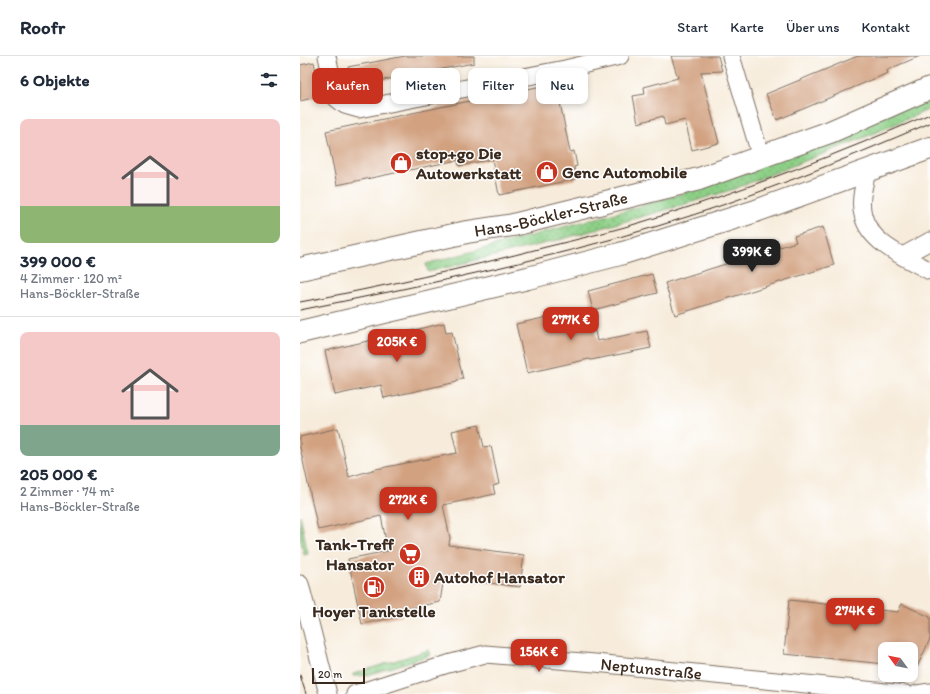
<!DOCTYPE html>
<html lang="de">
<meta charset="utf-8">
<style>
body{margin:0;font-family:Itim,sans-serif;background:#f2f2f3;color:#1f2937;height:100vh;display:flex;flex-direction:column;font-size:15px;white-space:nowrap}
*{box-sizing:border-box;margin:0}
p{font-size:13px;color:#747a83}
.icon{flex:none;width:22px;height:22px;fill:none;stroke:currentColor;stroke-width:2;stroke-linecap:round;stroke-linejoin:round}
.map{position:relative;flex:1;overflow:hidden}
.panel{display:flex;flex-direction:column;background:#fff;width:300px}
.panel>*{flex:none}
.guide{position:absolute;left:12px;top:12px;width:380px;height:36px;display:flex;gap:8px}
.needle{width:26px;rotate:302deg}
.controls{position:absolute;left:578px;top:586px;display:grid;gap:8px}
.controls a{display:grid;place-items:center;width:40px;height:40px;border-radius:8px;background:#fff;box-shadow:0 2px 6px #0003;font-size:20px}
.scale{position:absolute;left:12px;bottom:10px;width:53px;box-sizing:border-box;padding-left:4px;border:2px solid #3b2a1e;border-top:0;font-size:11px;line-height:14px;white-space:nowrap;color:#3b2a1e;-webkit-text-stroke:3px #fff;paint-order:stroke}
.price{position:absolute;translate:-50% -34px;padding:0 9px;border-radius:8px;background:#c8321e;color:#fff;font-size:13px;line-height:26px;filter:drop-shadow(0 1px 2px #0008)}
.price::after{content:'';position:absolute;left:50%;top:24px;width:12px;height:9px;margin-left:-6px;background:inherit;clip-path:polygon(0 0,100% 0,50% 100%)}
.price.current{background:#222;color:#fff}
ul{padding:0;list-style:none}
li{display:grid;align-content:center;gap:8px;height:212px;padding:0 20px}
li+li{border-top:1px solid #e0e1e3}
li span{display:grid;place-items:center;height:124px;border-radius:8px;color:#555}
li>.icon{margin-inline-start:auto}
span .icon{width:72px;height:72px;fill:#fffc;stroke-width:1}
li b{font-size:17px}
h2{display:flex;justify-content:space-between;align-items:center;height:48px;padding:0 20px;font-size:17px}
.chip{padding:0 14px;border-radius:8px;background:#fff;box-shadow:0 2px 6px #0003;font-size:14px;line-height:36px}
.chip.current{background:#c8321e;color:#fff}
header{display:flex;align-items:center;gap:24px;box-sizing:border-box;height:56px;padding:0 20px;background:#fff;border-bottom:1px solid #e0e1e3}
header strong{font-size:19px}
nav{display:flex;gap:22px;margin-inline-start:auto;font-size:14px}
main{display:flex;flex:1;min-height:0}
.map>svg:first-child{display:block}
.grass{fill:url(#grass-dots);stroke:#647d53}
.building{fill:#d2a180}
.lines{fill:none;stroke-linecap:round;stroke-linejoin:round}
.minor-casing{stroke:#7d6e60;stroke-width:19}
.major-casing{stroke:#7d6e60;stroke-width:24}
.minor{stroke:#fff;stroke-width:17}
.major{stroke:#fff;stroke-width:22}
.tram{stroke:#3b2a1e;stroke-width:1}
.labels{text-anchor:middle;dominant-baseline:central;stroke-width:3;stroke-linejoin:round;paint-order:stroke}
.poi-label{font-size:17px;font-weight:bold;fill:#3b2a1e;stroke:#fff;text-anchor:start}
.street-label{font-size:17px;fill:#3b2a1e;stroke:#fff}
</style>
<header>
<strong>Roofr</strong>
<nav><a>Start</a><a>Karte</a><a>Über uns</a><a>Kontakt</a></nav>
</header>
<main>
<section class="panel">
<h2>6 Objekte<svg class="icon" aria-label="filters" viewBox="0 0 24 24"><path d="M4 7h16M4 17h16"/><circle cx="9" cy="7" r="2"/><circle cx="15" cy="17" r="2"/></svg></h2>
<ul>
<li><span style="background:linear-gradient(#f6c9c9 70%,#8fb573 0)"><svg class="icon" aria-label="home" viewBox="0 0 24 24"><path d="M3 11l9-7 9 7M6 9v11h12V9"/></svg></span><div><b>399 000 €</b><p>4 Zimmer · 120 m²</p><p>Hans-Böckler-Straße</p></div></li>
<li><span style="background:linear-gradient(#f6c9c9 75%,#7fa58c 0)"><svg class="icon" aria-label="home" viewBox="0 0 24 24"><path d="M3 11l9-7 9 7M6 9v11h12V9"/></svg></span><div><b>205 000 €</b><p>2 Zimmer · 74 m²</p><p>Hans-Böckler-Straße</p></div></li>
</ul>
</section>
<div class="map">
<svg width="630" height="638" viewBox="0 0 630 638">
<defs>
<pattern id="grass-dots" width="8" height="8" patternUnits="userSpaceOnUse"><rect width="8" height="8" fill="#8ed088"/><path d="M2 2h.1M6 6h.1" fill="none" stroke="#75a96f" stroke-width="1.8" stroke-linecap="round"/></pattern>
</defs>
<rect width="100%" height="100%" fill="#fff"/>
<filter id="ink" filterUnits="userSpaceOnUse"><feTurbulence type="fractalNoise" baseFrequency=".025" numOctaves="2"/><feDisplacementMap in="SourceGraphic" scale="8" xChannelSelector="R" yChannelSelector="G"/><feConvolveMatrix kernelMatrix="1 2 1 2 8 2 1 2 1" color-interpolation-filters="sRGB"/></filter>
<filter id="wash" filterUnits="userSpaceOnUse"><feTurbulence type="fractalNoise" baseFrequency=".012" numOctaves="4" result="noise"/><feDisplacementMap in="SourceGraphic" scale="16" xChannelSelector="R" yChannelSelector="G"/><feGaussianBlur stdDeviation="0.9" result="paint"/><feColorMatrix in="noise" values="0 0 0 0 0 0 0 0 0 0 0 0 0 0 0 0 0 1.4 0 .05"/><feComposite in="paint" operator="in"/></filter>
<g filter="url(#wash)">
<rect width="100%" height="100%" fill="#f7ecdb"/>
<g class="grass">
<path d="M630,42V53L568,80L434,133L376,151L259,184L128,216L126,208L334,152L404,131Z"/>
<path d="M0,459L8,498L4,499L0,480Z"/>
<path d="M129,594L130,599L68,619L59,620H53V618Z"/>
</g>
<g id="blocks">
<g class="building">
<path d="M105,0H174V7L52,30L48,11Z"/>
<path d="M371,0H418L422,15L401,16L419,87L392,94L385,64L365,69L363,60L338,67L333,40L345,38L344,31L378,22Z"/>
<path d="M558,0H620L587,14L588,17L477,64L466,38Z"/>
<path d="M14,6L21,40L0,45V9Z"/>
<path d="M256,27L270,96L274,95L277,110L274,111L276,123L199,139L192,103L159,110L158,104L37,129L26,75Z"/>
<path d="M523,171L534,209L375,259L365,227L496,186L494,180Z"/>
<path d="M352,218L357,237L293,254L288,235Z"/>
<path d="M279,254L292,260L297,285L347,275L351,292L291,304L289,303L227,317L216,268Z"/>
<path d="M144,267L146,277L152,276L163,323L157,324V326L84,342L81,329L35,339L25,295Z"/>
<path d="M179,369L184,391L191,390L199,428L193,430L195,438L143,449L150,482L149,489L224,499L220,531L144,521L140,546L101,554L102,560L62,568L48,503L88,495L81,460L18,474L0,391V381L38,372L49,421L76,413L157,397L152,375Z"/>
<path d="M489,544L598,556L602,548L630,561V583L617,611H611V593H585V608L484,598Z"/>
</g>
</g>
</g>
<g filter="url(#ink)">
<use href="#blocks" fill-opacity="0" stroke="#7d6e60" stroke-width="1"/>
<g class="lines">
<g class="minor-casing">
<g id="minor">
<path d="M27,0L36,42L45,49L59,53L265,13L320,0"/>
<path d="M431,0L461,101"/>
<path d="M567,116C564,129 559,145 563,159C569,187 606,202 630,215"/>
<path d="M603,200L630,185"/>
<path d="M0,528L28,638"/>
<path id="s1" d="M55,638L148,608L185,598L295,607L606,638"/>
<path d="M617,638L630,636"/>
</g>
</g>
<g class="major-casing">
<g id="major">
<path id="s2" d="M0,213L167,176L213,169L399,123L530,76L630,32"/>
<path d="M0,276L228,222L320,198L453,156L630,92"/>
</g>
</g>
<use href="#minor" class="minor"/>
<use href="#major" class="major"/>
<g class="tram">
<path d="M0,246C82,231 165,212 246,191C283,182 321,173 358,161C450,132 541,97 630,58"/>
<path d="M0,254C120,230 240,205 358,170C451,142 541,105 630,67"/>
<path d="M0,619L6,638"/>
</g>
</g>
</g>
<defs>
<g id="shop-disc" transform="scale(1.15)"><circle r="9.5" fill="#c8321e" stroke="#fff"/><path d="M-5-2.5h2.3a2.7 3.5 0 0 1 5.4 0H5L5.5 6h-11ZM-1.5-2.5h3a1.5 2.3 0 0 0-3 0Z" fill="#fff"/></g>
<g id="supermarket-disc" transform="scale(1.15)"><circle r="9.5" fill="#c8321e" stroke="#fff"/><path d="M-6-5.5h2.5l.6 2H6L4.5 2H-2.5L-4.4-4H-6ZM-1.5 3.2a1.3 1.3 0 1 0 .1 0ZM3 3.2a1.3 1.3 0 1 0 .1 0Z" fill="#fff"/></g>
<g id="building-disc" transform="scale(1.15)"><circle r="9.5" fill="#c8321e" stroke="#fff"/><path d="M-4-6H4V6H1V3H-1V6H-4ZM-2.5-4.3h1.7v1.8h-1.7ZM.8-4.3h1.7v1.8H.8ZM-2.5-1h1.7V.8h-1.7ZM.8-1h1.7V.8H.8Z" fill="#fff"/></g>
<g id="fuel-disc" transform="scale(1.15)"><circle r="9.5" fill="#c8321e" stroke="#fff"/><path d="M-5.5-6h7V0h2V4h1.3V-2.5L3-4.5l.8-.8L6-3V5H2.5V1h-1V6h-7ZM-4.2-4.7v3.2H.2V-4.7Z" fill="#fff"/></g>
</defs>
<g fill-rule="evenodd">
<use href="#shop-disc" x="101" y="107"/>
<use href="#shop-disc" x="247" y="116"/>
<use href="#supermarket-disc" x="110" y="498"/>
<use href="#building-disc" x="119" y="521"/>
<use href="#fuel-disc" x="74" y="531"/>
</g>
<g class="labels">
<g class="poi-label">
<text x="116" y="97">stop+go Die<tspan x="116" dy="20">Autowerkstatt</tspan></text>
<text x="262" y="116">Genc Automobile</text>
<text x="94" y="488" text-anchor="end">Tank-Treff<tspan x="94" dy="20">Hansator</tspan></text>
<text x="134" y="521">Autohof Hansator</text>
<text x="74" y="555" text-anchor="middle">Hoyer Tankstelle</text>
</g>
<g class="street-label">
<text stroke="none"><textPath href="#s2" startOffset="257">Hans-Böckler-Straße</textPath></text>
<text stroke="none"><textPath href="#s1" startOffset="303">Neptunstraße</textPath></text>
</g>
</g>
</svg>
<div class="controls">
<a><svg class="needle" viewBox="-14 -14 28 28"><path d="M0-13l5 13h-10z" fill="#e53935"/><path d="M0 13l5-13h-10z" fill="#747a83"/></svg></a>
</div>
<div class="scale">20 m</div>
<b class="price current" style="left:452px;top:217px">399K €</b>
<b class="price" style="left:271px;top:285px">277K €</b>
<b class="price" style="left:97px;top:307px">205K €</b>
<b class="price" style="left:108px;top:465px">272K €</b>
<b class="price" style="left:555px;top:576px">274K €</b>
<b class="price" style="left:239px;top:617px">156K €</b>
<div class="guide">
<a class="chip current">Kaufen</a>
<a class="chip">Mieten</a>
<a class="chip">Filter</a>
<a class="chip">Neu</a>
</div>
</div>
</main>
